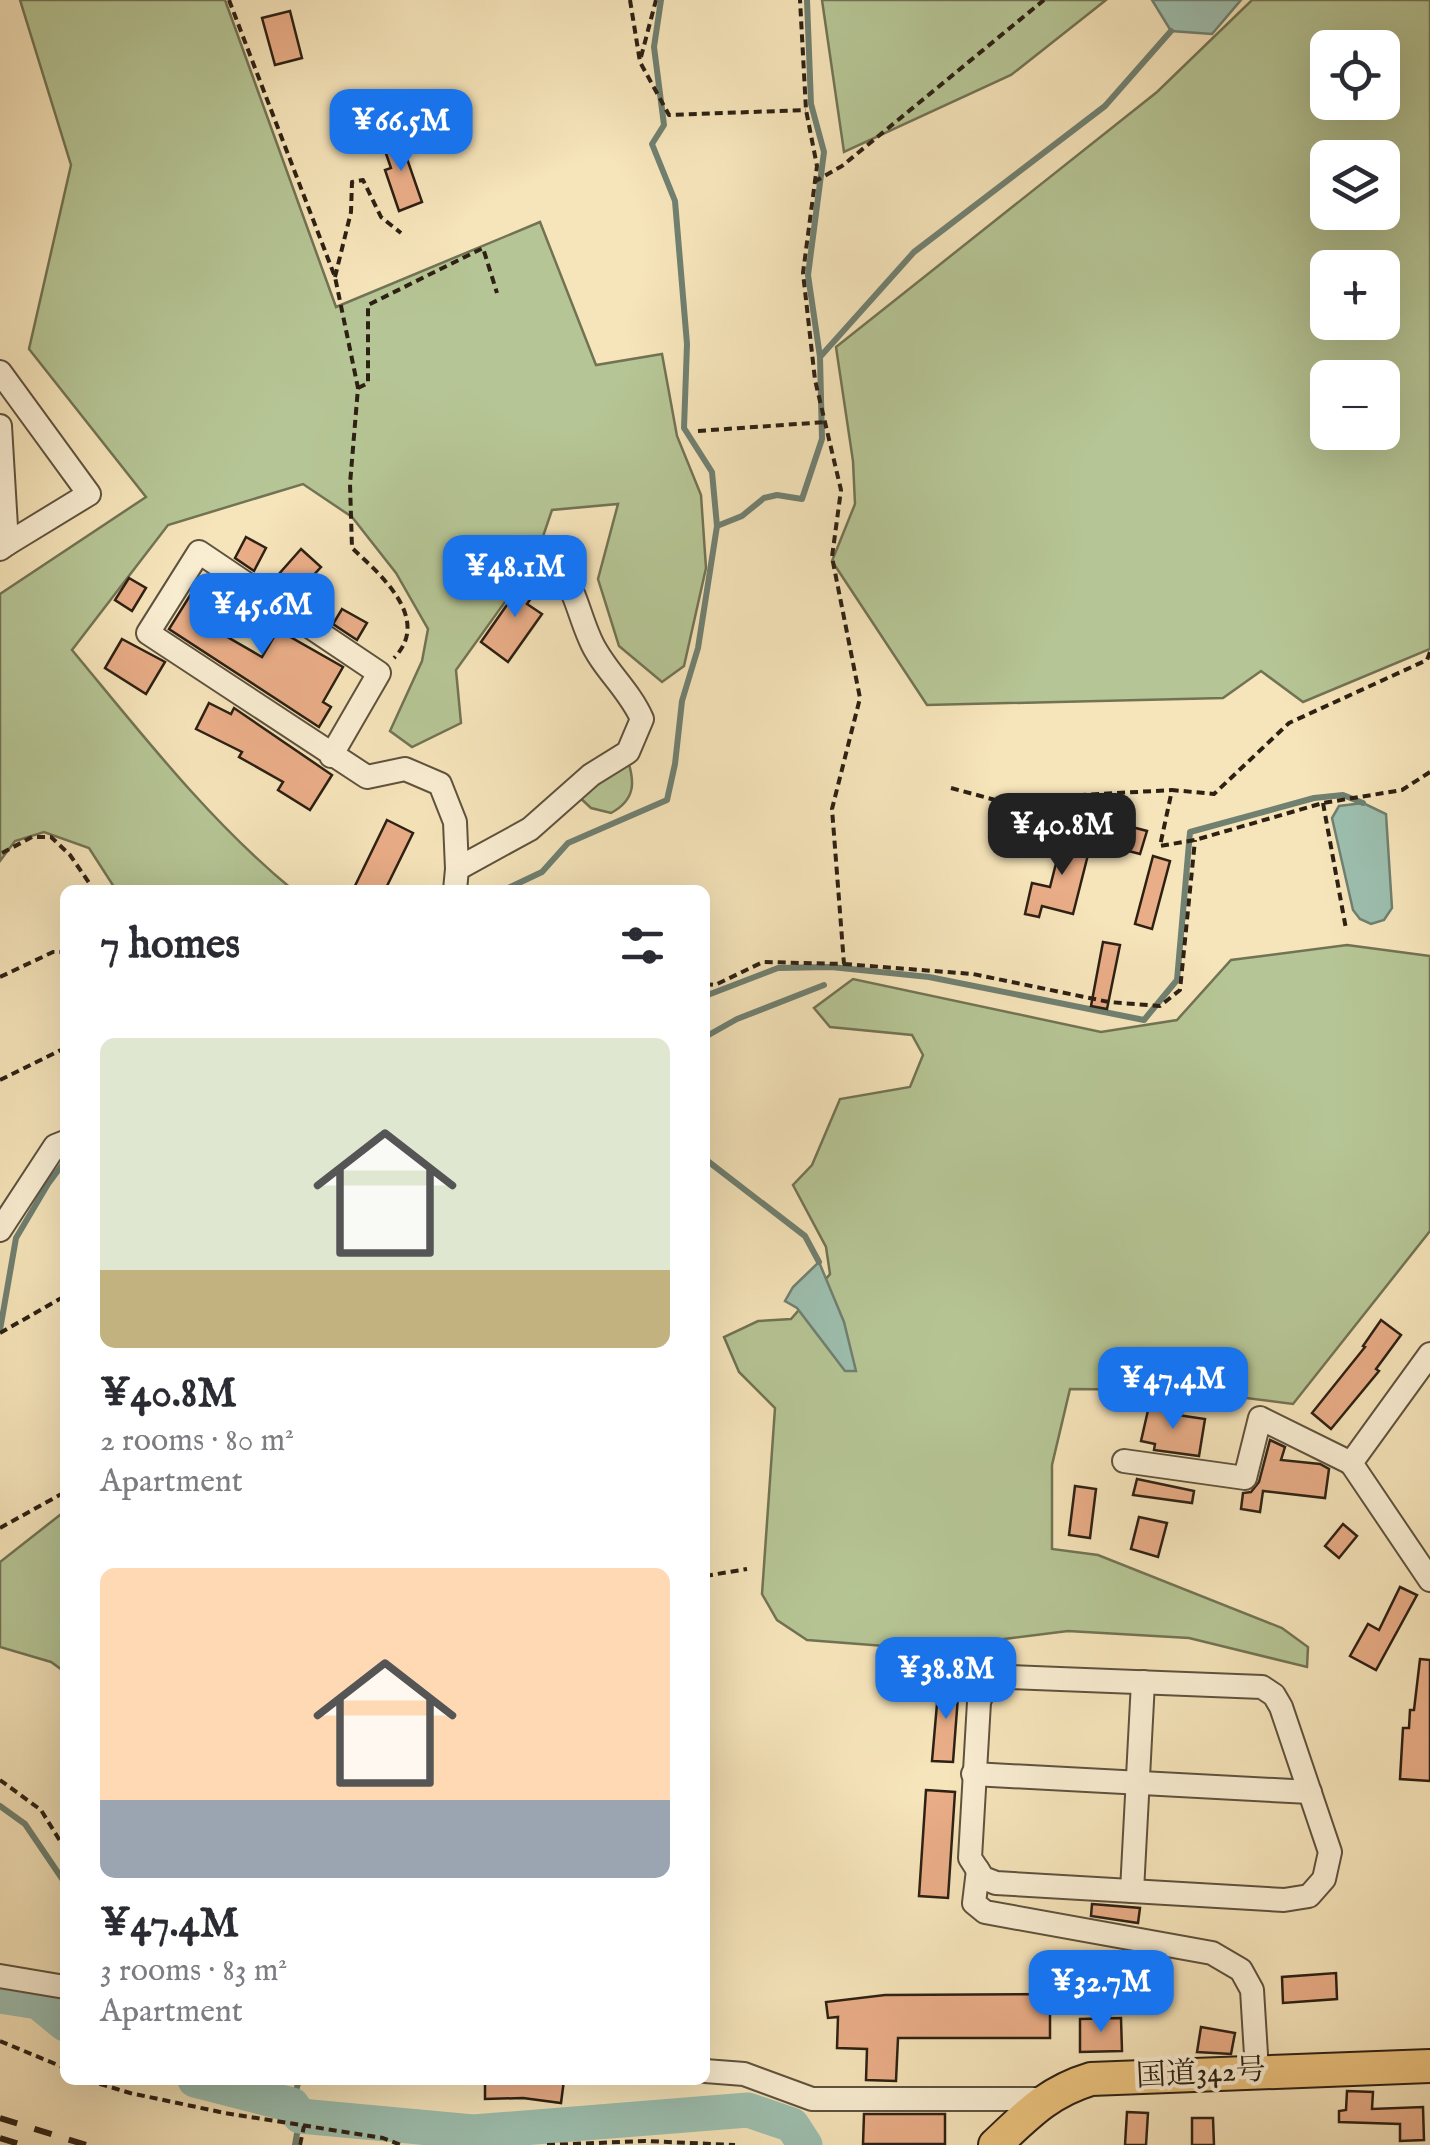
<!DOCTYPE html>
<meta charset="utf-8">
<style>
body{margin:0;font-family:"IM FELL English","Noto Serif JP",serif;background:#f7f7f7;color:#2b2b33;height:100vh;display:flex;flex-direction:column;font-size:38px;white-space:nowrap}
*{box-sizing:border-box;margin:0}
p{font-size:32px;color:#7c7c81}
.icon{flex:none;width:55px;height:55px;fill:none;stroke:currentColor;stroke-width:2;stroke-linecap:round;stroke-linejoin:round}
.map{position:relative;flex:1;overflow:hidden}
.drawer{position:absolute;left:60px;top:885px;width:650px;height:1200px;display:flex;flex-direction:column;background:#fff;border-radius:15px;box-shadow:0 10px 40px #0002}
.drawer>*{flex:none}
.controls{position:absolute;left:1310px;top:30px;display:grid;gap:20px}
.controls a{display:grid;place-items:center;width:90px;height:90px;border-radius:15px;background:#fff;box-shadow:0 10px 40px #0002;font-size:50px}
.price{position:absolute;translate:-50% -85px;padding:0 22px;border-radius:20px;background:#1a73e8;color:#fff;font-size:32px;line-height:65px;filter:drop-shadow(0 2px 5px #0008)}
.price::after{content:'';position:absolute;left:50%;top:60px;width:30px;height:22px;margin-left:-15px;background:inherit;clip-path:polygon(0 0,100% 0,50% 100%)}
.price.current{background:#222;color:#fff}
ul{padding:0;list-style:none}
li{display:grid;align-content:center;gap:20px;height:530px;padding:0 40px}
li span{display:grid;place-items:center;height:310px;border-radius:15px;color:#555}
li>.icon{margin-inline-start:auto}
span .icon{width:180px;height:180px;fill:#fffc;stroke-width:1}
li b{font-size:42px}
h2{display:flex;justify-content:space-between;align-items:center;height:120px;padding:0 40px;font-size:42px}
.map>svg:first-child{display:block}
.green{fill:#b6c595;stroke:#727354;stroke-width:2.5;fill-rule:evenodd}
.water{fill:#9dbfaf;stroke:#708071;stroke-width:2.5}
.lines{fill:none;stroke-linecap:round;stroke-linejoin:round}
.stream{stroke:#708071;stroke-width:6}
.river{stroke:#9dbfaf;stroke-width:35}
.building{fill:#e9ad87;stroke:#2d2114;stroke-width:2.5}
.minor-casing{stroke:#5f523e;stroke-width:26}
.highway-casing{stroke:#2d2114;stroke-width:36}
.path{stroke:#2d2114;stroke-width:4;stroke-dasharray:8 5;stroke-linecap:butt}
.minor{stroke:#f9edd2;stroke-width:22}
.highway{stroke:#ebc27d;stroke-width:32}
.rail{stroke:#2d2114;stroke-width:6;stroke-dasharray:18 18;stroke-linecap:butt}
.labels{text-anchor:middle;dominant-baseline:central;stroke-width:8;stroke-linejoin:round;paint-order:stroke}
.street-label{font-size:30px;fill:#2d2114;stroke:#f9edd2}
</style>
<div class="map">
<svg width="1430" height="2145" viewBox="0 0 1430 2145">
<rect width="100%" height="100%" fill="#f6e4ba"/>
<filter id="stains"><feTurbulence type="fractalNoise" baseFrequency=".002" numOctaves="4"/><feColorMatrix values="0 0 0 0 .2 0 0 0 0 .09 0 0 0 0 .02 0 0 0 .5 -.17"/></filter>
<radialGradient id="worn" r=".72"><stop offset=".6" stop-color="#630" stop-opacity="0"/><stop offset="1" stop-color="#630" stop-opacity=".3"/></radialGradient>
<g class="green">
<path d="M20,0H225L336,307L540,222L596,365L662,354L677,436L701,495L706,568L684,666L662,682L619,646L598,579L618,504L552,510L535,560L456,670L461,723L412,747L390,731L422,661L428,629L396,573L352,517L303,484L168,525L72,650C141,733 209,821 293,890H116L89,848L44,832L15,841L0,861V594L146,497L29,349L71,165Z"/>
<path d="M822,0H1106L1011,75L844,152Z"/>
<path d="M1252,0H1430V649L1303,702L1261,671L1223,698L927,705L832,561L855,504L853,461L836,347L1157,92ZM1328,48H1382V102H1328ZM1328,158H1382V212H1328ZM1328,268H1382V322H1328ZM1328,378H1382V432H1328Z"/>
<path d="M626,755C635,780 637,799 611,813L591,808L576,794Z"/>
<path d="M1347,945L1430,956V1231L1293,1404L1183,1390L1070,1389L1052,1465V1549L1098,1555L1282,1628L1308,1647L1307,1667L1189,1638L1068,1631L924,1649L807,1640L777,1620L762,1594L775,1408L739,1372L724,1337L758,1321L791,1319L830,1274L826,1247L793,1185L812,1165L840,1099L910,1087L923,1055L912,1035L830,1027L814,1008L853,979L1101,1032L1177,1020L1231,960Z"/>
<path d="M65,1511V1672L51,1662L0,1647V1562Z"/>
</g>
<g class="water">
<path d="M1152,0H1241L1212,34L1171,31Z"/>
<path d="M1363,803L1386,814L1392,908L1384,920L1371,924L1360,919L1353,910L1332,818L1339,806Z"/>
<path d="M819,1262L844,1322L856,1371H845L797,1308L785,1301L793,1287Z"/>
</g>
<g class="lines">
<g class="stream">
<path d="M807,0L811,104L824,152L808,275L820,357"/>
<path d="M717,526L742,516L764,498L777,495L802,499L822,439L820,357L914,252L1105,106L1171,31"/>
<path d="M504,890L542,872L568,843L667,800L675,764L682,701L698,648L717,526L712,472L684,428L687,344L675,201L652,144L664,125L654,47L661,0"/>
<path d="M705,996L778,968L831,967L929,977L1144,1020L1177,980L1190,832L1314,798L1343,795L1363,803"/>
<path d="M705,1037L737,1019L824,985"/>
<path d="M705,1159L805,1236L819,1262"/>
<path d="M0,1330L16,1238L48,1184L65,1161"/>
<path d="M0,1806L25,1824L65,1883"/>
<path d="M292,2105L299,2080"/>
<path d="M295,2145L300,2116"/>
</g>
<g class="river">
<path d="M0,1996L38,2002L65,2024"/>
<path d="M195,2080L292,2105L300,2116L473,2132L748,2110L792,2125L805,2145"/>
</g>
</g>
<g class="building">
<path d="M290,11L302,58L275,65L262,18Z"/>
<path d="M405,135L410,151L405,153L422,202L399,211L385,170L391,168L382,142Z"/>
<path d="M246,537L266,548L254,571L235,558Z"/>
<path d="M301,549L321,567L293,597L271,583Z"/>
<path d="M532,569L545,578L527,604L542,614L508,662L481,642Z"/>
<path d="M129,578L146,588L132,611L115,600Z"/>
<path d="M201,578L224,591L205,624L262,657L278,630L343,667L323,702L331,707L319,727L169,629Z"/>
<path d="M342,609L367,623L357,640L333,624Z"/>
<path d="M122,639L165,662L146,694L105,668Z"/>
<path d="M209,703L231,714L234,708L332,775L310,810L278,790L283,782L239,757L242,752L196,729Z"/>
<path d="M387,820L413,833L385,890H353Z"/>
<path d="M1113,822L1147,831L1140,854L1106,845Z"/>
<path d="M1064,832L1092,839L1073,914L1042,906L1039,917L1025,914L1032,883L1050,887Z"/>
<path d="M1153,856L1170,861L1152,929L1135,924Z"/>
<path d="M1103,942L1120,945L1107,1009L1091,1006Z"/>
<path d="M1381,1320L1401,1335L1376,1369L1379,1371L1331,1429L1312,1413L1365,1347L1363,1346Z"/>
<path d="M1149,1406L1172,1411L1171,1414L1205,1419L1199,1456L1154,1450L1155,1444L1141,1441Z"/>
<path d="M1270,1440L1285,1447L1281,1460L1320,1464L1329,1469L1325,1498L1263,1491L1260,1512L1241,1509L1243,1493L1251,1492L1259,1482Z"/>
<path d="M1137,1479L1194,1491L1192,1503L1133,1495Z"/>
<path d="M1075,1486L1096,1489L1090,1538L1069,1535Z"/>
<path d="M1139,1517L1167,1523L1158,1557L1131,1549Z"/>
<path d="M1343,1524L1357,1536L1339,1558L1325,1546Z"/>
<path d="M1400,1587L1417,1595L1376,1670L1350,1656L1368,1624L1379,1630Z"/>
<path d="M1420,1659L1430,1660V1781L1400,1779L1403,1728H1409L1410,1710H1414Z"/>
<path d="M939,1681L959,1683L953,1762L932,1761Z"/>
<path d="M926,1790L955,1792L948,1898L919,1896Z"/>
<path d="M1092,1904L1140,1908L1138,1923L1091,1916Z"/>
<path d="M1336,1973L1337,1999L1283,2003L1282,1977Z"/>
<path d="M1050,1994V2038H898L896,2081L866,2080L867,2049L837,2048L838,2017L828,2018L826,2002L885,1995Z"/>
<path d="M1121,2018L1122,2051L1080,2052V2019Z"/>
<path d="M1201,2027L1235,2033L1231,2054L1197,2052Z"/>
<path d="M485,2080H564L561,2103L523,2098L485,2099Z"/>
<path d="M1347,2091L1373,2092L1372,2109L1423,2107L1424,2140L1400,2141V2124L1339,2122V2111L1346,2110Z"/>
<path d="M1127,2112L1148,2113L1146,2145H1125Z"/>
<path d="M864,2114H945V2144H863Z"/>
<path d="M1192,2118H1213L1214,2145H1192Z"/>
</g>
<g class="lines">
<g class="minor-casing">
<g id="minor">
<path d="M0,372L89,494L7,544"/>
<path d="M0,426L7,544L0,549"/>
<path d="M331,756L379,673L199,552L148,633L367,777L405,769L440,784L455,822L457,869"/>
<path d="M455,890L457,869L530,829L591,775L628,752L642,719C629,689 602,668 590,639C575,605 575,581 546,555"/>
<path d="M0,1230L55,1146L65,1142"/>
<path d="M1430,1354L1351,1463L1430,1580"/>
<path d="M1124,1461L1245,1478L1260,1418L1351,1463"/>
<path d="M1009,1677L1262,1687L1274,1695L1281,1707L1330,1852L1324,1879L1309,1896L1284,1900L996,1883L983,1878L970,1858L979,1702C985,1685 993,1682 1009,1677Z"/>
<path d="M973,1774L1310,1792"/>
<path d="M978,1870L974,1903L985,1912L1212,1953L1241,1970L1252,1990L1257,2071"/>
<path d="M1132,1891L1143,1682"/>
<path d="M0,1976L65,1987"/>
<path d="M705,2071L744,2074L812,2099H1046"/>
</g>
</g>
<g class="highway-casing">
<path id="highway" d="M995,2145C1027,2115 1048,2092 1091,2079L1430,2066"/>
</g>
<g class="path">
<path d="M229,0L335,277L358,388L350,484L352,548C381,575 432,619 394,658"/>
<path d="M630,0L640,62L669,115L806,110"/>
<path d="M641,57L656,0"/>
<path d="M814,182L842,166L1044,0"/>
<path d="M335,277L351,212L352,182L363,180L381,217L401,233"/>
<path d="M358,388L368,383V305L483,248L497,293"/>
<path d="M698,431L826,422"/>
<path d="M1430,652L1427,660L1289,723L1214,794L1172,790L1160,846L1195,840L1323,803L1402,790L1430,772"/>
<path d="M951,788L1010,804L1046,797L1172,790"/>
<path d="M1323,803L1346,929"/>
<path d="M2,853L32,837H51L70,855L94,890"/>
<path d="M844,964L973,974L1109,1002L1160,1006L1180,990L1195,840"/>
<path d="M0,977L53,952H65"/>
<path d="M705,984L715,985L763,962L844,964L832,809L860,698L832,557L841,490L815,380L803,273L817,166L806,110L800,0"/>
<path d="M0,1080L65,1048"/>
<path d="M0,1333L65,1296"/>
<path d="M705,1497H706"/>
<path d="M0,1528L65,1492"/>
<path d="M705,1576L747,1569"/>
<path d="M0,1780L41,1810L65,1849"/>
<path d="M0,2041L65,2068"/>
<path d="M87,2080L130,2093L225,2113L383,2138L401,2145"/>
<path d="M300,2145L304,2126"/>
<path d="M547,2145L645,2141L735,2145"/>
</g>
<use href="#minor" class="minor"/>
<use href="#highway" class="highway"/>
<g class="rail">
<path d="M0,2118L86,2145"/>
<path d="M0,2138L22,2145"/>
</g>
</g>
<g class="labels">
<g class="street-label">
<text transform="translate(1201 2074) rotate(-3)">国道342号</text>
</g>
</g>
<rect width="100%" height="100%" filter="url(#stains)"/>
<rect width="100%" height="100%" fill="url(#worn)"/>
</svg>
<div class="controls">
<a><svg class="icon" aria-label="locate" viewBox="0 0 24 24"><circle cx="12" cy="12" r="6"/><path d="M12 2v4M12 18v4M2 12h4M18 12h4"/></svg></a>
<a><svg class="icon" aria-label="layers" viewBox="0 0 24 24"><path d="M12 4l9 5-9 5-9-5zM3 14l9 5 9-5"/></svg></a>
<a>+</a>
<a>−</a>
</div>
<b class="price" style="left:401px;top:174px">¥66.5M</b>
<b class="price" style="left:515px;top:620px">¥48.1M</b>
<b class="price" style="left:262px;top:658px">¥45.6M</b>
<b class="price current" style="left:1062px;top:878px">¥40.8M</b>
<b class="price" style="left:1173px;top:1432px">¥47.4M</b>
<b class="price" style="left:946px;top:1722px">¥38.8M</b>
<b class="price" style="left:1101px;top:2035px">¥32.7M</b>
<section class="drawer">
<h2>7 homes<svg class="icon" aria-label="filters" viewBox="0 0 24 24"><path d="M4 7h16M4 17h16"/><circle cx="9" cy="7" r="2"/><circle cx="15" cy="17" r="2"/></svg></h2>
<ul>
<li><span style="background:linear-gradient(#dfe7d0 75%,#c2b280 0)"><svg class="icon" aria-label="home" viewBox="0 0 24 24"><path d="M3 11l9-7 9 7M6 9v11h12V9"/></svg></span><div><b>¥40.8M</b><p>2 rooms · 80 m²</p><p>Apartment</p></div></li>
<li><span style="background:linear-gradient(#ffd9b3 75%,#9aa5b1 0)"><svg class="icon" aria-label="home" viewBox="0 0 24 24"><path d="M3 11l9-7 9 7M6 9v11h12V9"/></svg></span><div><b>¥47.4M</b><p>3 rooms · 83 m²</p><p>Apartment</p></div></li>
</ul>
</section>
</div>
